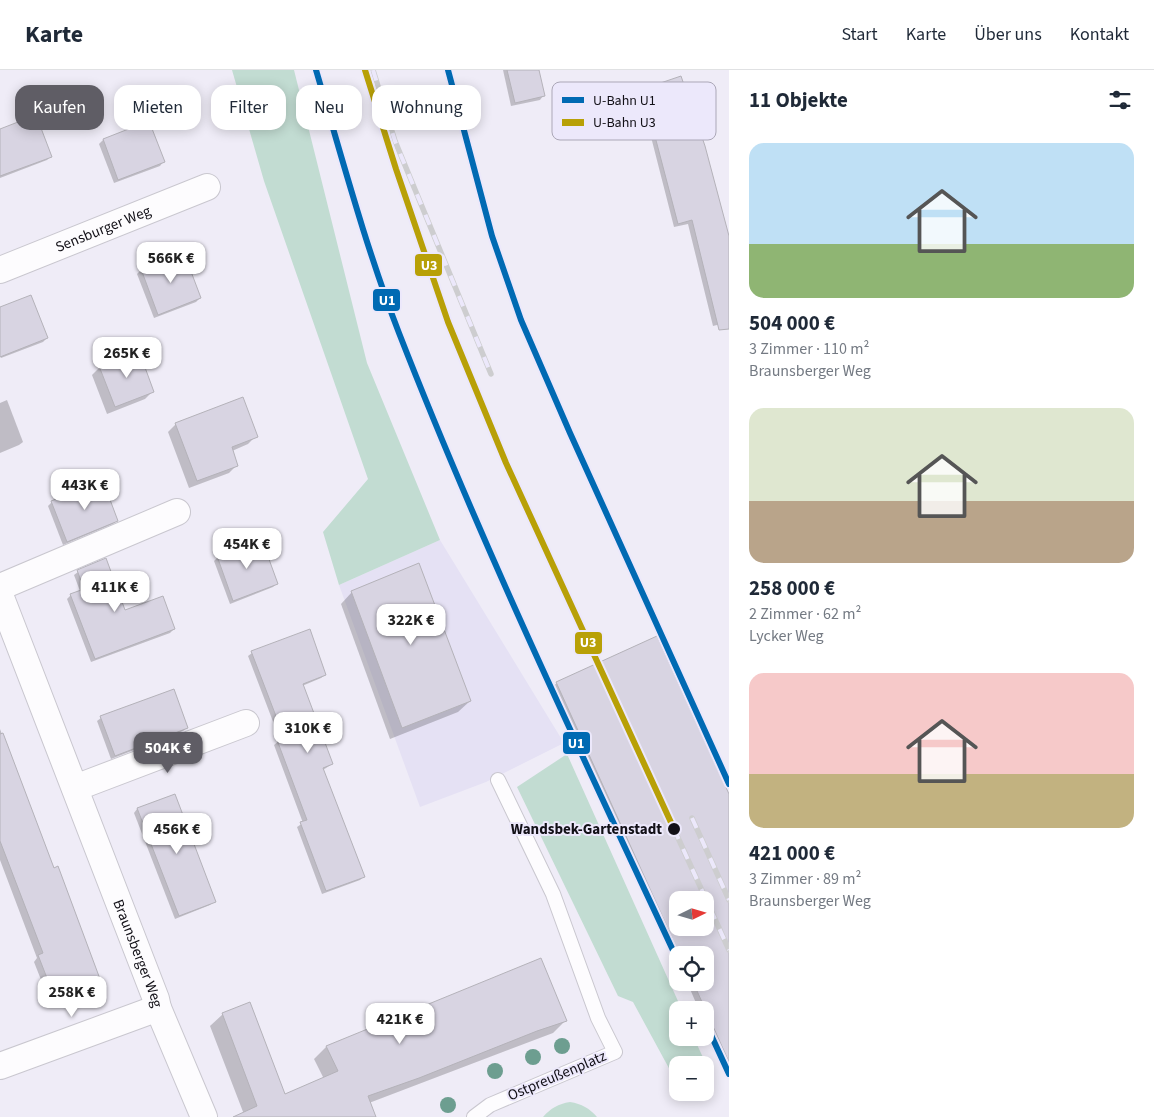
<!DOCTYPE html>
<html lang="de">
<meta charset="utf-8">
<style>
body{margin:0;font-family:"Source Sans 3",sans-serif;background:#f2f2f3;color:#1f2937;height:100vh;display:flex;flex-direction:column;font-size:19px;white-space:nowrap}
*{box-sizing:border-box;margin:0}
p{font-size:16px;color:#747a83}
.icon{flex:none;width:28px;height:28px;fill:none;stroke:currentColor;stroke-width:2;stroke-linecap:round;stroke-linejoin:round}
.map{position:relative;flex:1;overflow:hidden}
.side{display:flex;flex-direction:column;background:#fff;width:425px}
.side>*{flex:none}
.banner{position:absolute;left:15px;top:15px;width:475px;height:45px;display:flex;gap:10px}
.needle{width:32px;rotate:85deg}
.fabs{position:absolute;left:669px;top:821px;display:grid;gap:10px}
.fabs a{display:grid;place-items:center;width:45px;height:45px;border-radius:10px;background:#fff;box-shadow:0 2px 12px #0003;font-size:25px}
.price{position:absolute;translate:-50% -42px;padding:0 11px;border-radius:10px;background:#fff;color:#222;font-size:16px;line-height:32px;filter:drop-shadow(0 1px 2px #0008)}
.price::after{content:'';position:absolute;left:50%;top:30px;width:15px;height:11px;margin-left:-8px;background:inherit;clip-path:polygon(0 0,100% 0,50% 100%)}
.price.current{background:#5f5d65;color:#fff}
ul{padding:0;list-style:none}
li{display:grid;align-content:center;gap:10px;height:265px;padding:0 20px}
li span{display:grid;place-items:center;height:155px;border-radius:15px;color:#555}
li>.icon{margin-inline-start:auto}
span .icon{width:90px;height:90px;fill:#fffc;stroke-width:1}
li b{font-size:21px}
h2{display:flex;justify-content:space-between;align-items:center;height:60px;padding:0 20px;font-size:21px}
.tag{padding:0 18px;border-radius:15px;background:#fff;box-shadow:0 2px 12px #0003;font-size:18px;line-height:45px}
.tag.current{background:#5f5d65;color:#fff}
header{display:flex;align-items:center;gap:30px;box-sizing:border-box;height:70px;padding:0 25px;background:#fff;border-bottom:1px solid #e0e1e3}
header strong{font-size:24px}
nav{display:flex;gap:28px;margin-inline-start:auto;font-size:18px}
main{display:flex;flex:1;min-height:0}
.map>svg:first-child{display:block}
.built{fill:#e5e1f4}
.green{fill:#c2dcd2}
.shadow{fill:#0003;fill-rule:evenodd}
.building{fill:#d8d4e2;stroke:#b4b2b9;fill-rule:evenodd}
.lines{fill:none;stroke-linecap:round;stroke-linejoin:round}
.lane-casing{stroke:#c9c7cf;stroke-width:16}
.street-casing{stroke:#c9c7cf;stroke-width:28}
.lane{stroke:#fdfcfe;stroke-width:14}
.street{stroke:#fdfcfe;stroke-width:26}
.rail-casing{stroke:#cdcdcf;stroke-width:5.5}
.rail{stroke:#ece8fb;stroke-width:4;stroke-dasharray:11;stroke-linecap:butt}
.metro-1-casing{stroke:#ece8fb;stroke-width:10}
.metro-2-casing{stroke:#ece8fb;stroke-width:10}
.metro-1{stroke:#006ab3;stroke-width:6}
.metro-2{stroke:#b8a007;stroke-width:6}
.tree{fill:#6d9e90}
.stop-dot{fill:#121017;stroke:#ece8fb;stroke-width:2}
.labels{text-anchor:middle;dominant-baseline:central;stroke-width:4;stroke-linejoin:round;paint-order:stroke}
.street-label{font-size:15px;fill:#121017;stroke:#ece8fb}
.stop-label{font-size:15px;font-weight:bold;fill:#121017;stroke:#ece8fb;text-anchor:end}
.key{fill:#ece8fb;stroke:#aba7b7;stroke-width:1}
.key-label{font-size:14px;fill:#121017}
.line-badge{stroke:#ece8fb;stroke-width:2}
.badge-label{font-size:14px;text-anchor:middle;font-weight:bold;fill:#fff}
</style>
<header>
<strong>Karte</strong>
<nav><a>Start</a><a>Karte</a><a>Über uns</a><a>Kontakt</a></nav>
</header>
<main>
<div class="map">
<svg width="729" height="1047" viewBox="0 0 729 1047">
<rect width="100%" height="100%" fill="#efecf7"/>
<path class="built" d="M440,470L564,673L486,712L420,737L339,515Z"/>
<g class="green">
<path d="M232,0H294L367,293L440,470L339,515L323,462L368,409L264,111Z"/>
<path d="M567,684L682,940H678V968H694L712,1007L705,1011V995H678L677,1013L633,932L618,926L517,717Z"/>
<path d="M570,1032C582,1034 589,1038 597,1047H543C551,1038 558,1034 570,1032Z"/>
</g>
<g class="shadow">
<path d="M503,0H538L543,26L540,30L511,36Z"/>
<path d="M641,21L729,168V252L713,256L688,154L674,157L649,59L637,25Z"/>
<path d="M148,53L163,92L160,96L114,113L99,74L103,70Z"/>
<path d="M0,60L50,87L47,90L0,108Z"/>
<path d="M183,185L200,228L196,232L154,248L137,204L141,200Z"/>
<path d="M0,238L47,268L43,272L1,288Z"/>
<path d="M100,297L153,321L145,329L107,344L92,305Z"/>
<path d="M7,330L23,372L19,375L0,383V333Z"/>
<path d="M176,354L256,366L248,374L232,381L237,395L229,403L189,418L168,362Z"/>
<path d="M52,432L117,450L113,454L63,475L48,436Z"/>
<path d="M261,471L277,513L273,517L230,534L214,491L217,488Z"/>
<path d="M78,502L124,542L174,559L170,563L91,592L67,529L71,525L80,521L74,505Z"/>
<path d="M352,522L470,631L458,642L390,669L341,534Z"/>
<path d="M252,583L325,605L321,608L302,616L332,694L323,700L363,807L360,810L322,824L297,757L303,753L274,675L280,670L248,586Z"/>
<path d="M557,613L729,727V1005L705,952V940H699L687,912H705V885H678V892L552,617ZM678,830H705V858H678Z"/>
<path d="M101,648L187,657L183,661L111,689L97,651Z"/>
<path d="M0,659L53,799L99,908L93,914L49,930L34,892L37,888L0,790Z"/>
<path d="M174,725L214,831L210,835L175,849L134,743L137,739Z"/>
<path d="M541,890L566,950L553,963L369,1033L368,1047H245L210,956L223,944L284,1026L324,1009L314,989L326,977Z"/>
</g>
<g class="building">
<path d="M507,0H539L545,26L515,33Z"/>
<path d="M681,6L705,76L729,166V259L719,260L692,150L678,154L652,55L640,20Z"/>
<path d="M36,45L52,87L0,106V59Z"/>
<path d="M149,51L165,92L118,110L103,69Z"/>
<path d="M184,183L201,228L158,245L141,199Z"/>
<path d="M31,225L48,268L0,287V237Z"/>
<path d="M139,281L154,322L115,337L99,296Z"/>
<path d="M243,327L258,367L232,377L238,396L197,411L175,353Z"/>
<path d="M103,411L118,451L67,472L51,431Z"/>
<path d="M262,470L278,514L233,531L217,486Z"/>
<path d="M106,488L125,540L163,526L175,559L95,589L70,524L84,519L77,500Z"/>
<path d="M419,493L471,631L402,658L351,521Z"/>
<path d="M310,559L326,605L303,614L333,694L323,698L365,807L326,821L300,752L307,750L277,670L284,667L251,581Z"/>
<path d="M657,566L729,724V992L693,912H705V885H680L556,612ZM678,830H705V858H678Z"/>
<path d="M174,619L188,658L115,686L100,646Z"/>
<path d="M3,663L54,798L58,796L100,909L54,926L38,885L43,883L0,771V664Z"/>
<path d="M175,724L216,832L179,846L137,738Z"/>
<path d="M541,888L567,951L537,961L419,1008L368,1026L376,1047H233L257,1036L222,943L250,932L285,1024L338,1001L326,976Z"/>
</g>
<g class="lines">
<g class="lane-casing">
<path id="lane" d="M474,1047L490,1035L615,982L598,948L553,824L498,710"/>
</g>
<g class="street-casing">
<g id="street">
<path id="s1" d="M0,200L207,117"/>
<path d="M0,517L177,442"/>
<path id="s2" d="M0,525L156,929L158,938L204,1047"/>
<path d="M75,718L246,653"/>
<path d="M0,996L158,938"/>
</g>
</g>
<use href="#lane" class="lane"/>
<use href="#street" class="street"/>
<g class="rail-casing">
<g id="rail">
<path d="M373,0L395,71L491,304"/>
<path d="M692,748L729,830"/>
<path d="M674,759L729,880"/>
</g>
</g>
<use href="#rail" class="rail"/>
<g class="metro-1-casing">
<g id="metro-1">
<path d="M316,0C342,88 366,178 399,263C482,476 581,683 678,891"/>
<path d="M448,0L492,166L521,250L570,363L729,714"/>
<path d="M705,952L729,1004"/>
</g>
</g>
<g class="metro-2-casing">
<path id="metro-2" d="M365,0L396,99L448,252L506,393L674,759"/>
</g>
<use href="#metro-1" class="metro-1"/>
<use href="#metro-2" class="metro-2"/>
</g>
<g class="tree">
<circle cx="562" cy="976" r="8"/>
<circle cx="533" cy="987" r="8"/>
<circle cx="495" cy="1001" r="8"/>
<circle cx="448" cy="1035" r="8"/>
</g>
<circle class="stop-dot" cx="674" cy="759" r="7"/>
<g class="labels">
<g class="street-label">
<text stroke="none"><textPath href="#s1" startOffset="111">Sensburger Weg</textPath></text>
<text stroke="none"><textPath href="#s2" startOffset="384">Braunsberger Weg</textPath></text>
<text transform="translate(557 1006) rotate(-23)">Ostpreußenplatz</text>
</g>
<g class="stop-label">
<text x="662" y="759">Wandsbek-Gartenstadt</text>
</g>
</g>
<rect x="552" y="12" width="164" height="58" rx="8" class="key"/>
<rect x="562" y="27" width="22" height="6" fill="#006ab3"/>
<rect x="562" y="49" width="22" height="7" fill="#b8a007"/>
<g class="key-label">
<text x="593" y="35">U-Bahn U1</text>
<text x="593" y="57">U-Bahn U3</text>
</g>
<g class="line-badge">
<rect x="414" y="183" width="29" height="24" rx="5" fill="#b8a007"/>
<rect x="372" y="218" width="29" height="24" rx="5" fill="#006ab3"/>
<rect x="574" y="561" width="29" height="24" rx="5" fill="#b8a007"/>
<rect x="562" y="661" width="29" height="24" rx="5" fill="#006ab3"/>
</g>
<g class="badge-label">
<text x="429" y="200">U3</text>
<text x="387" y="235">U1</text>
<text x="588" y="577">U3</text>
<text x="576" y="678">U1</text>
</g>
</svg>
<div class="fabs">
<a><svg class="needle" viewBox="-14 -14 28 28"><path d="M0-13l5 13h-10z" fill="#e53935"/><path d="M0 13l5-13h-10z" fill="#747a83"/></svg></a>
<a><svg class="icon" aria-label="locate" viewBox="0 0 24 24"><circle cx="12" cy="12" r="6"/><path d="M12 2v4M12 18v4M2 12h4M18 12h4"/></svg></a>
<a>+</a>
<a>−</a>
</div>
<b class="price" style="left:171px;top:214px">566K €</b>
<b class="price" style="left:127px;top:309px">265K €</b>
<b class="price" style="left:85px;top:441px">443K €</b>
<b class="price" style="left:247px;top:500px">454K €</b>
<b class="price" style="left:115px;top:543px">411K €</b>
<b class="price" style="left:411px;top:576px">322K €</b>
<b class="price" style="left:308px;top:684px">310K €</b>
<b class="price current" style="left:168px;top:704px">504K €</b>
<b class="price" style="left:177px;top:785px">456K €</b>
<b class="price" style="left:72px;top:948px">258K €</b>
<b class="price" style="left:400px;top:975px">421K €</b>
<div class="banner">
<a class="tag current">Kaufen</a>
<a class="tag">Mieten</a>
<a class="tag">Filter</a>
<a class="tag">Neu</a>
<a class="tag">Wohnung</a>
</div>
</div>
<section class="side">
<h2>11 Objekte<svg class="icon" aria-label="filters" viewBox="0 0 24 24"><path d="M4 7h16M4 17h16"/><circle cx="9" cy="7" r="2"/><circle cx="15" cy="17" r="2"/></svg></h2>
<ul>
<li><span style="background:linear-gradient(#bfe0f5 65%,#8fb573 0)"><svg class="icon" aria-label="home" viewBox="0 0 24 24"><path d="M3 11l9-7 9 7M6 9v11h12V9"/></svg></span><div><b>504 000 €</b><p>3 Zimmer · 110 m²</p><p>Braunsberger Weg</p></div></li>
<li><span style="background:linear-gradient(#dfe7d0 60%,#b9a48a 0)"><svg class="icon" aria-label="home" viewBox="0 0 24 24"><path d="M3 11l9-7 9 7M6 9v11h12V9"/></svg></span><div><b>258 000 €</b><p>2 Zimmer · 62 m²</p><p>Lycker Weg</p></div></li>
<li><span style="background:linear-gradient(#f6c9c9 65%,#c2b280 0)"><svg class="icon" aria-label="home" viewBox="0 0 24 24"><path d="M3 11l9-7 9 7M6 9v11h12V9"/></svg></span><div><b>421 000 €</b><p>3 Zimmer · 89 m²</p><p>Braunsberger Weg</p></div></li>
</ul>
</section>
</main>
